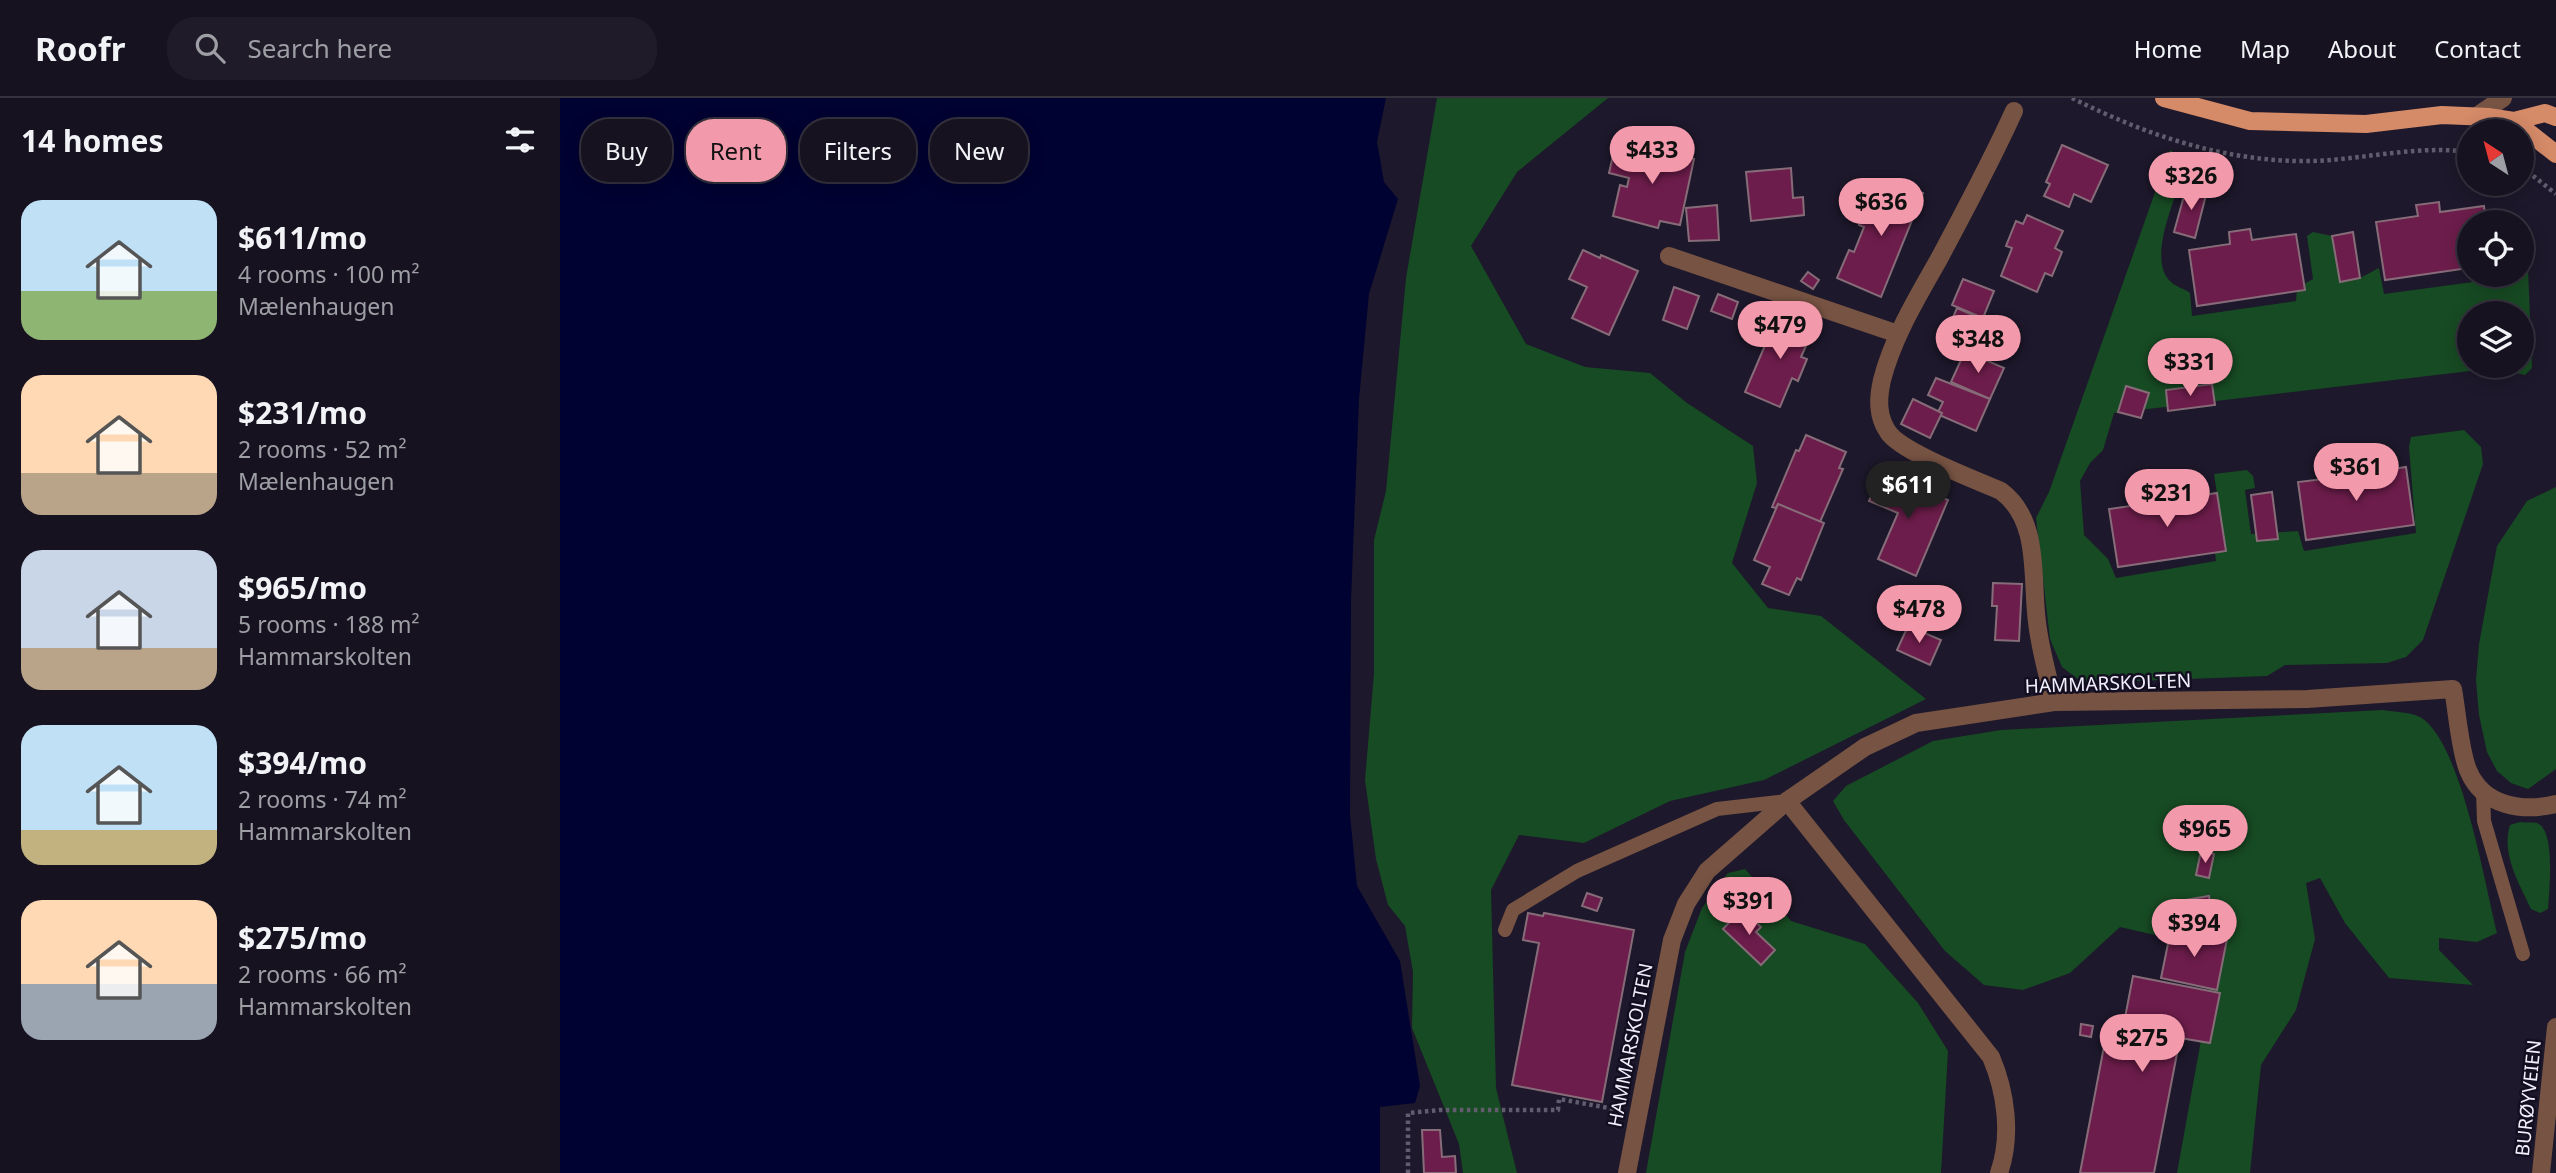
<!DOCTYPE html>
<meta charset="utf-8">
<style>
body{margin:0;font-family:"Noto Sans",sans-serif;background:#1f1b29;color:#f1f3f6;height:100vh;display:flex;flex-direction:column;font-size:26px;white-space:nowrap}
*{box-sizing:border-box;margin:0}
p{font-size:23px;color:#9e9ea5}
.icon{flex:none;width:38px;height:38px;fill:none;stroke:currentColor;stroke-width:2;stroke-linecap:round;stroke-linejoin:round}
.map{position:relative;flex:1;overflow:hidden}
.details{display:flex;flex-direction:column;background:#161220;width:560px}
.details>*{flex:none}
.banner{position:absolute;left:21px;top:21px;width:665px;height:63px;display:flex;gap:14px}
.needle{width:46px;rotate:324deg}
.buttons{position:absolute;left:1897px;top:21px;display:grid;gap:14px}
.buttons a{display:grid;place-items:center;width:77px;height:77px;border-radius:50%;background:#161220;box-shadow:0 4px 18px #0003,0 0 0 2px #35323e;font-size:35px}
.price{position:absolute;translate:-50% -60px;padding:0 16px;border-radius:24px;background:#f29aac;color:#111;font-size:23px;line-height:46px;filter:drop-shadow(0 2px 4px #0008)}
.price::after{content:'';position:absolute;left:50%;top:42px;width:21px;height:16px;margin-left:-10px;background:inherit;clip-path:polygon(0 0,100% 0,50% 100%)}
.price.selected{background:#222;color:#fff}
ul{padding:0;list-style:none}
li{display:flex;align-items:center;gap:21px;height:175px;padding:0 21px}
li span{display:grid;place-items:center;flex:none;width:196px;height:140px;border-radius:21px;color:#555}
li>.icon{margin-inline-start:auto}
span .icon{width:84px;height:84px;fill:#fffc;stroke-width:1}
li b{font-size:30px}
h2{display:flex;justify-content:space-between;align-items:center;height:84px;padding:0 21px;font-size:30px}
.pill{padding:0 24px;border-radius:28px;background:#161220;box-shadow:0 4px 18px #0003,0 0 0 2px #35323e;font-size:24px;line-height:63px}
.pill.selected{background:#f29aac;color:#111}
header{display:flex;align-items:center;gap:42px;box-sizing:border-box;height:98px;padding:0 35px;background:#161220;border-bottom:2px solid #35323e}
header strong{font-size:33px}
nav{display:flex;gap:38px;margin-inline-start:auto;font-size:24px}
.search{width:490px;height:63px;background:#1f1b29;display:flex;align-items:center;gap:18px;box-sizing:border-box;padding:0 24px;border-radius:28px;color:#9e9ea5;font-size:26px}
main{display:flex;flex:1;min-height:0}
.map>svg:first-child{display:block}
.green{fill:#174b23}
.water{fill:#000231}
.building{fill:#6d1d4b;stroke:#866c78;stroke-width:2}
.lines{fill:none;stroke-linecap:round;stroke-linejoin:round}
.path{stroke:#615d6e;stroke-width:4.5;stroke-dasharray:3.5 3.5;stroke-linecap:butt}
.service{stroke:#775343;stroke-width:14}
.minor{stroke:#775343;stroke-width:18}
.primary{stroke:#d58a68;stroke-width:18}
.labels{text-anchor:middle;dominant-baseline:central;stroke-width:5;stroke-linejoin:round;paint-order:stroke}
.street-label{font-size:19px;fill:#f2effd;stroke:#140e21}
</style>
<header>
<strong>Roofr</strong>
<div class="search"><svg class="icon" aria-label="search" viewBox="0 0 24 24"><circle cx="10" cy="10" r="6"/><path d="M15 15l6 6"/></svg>Search here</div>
<nav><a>Home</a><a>Map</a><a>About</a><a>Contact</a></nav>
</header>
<main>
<section class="details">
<h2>14 homes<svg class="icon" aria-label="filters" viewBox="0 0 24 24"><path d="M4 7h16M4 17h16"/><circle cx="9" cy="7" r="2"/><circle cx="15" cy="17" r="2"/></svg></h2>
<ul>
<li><span style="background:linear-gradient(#bfe0f5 65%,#8fb573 0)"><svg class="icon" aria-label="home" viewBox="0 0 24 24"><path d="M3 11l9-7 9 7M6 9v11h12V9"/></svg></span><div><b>$611/mo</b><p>4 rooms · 100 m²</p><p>Mælenhaugen</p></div></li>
<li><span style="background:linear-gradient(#ffd9b3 70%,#b9a48a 0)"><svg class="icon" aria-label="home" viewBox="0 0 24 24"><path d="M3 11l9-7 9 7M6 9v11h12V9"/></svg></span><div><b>$231/mo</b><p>2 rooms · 52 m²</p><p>Mælenhaugen</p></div></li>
<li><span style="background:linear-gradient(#c9d6e8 70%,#b9a48a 0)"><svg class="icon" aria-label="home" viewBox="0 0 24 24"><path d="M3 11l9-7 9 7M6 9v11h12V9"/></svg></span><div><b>$965/mo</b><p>5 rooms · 188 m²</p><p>Hammarskolten</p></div></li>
<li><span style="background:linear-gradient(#bfe0f5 75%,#c2b280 0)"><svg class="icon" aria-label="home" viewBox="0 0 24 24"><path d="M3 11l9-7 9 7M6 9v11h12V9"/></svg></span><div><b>$394/mo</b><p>2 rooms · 74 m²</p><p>Hammarskolten</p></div></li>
<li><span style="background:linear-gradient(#ffd9b3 60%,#9aa5b1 0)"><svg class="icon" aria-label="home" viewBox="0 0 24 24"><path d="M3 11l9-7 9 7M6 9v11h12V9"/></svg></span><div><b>$275/mo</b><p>2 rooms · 66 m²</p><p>Hammarskolten</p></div></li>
</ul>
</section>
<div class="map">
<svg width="1996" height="1075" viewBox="0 0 1996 1075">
<rect width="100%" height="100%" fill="#1d182b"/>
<g class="green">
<path d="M877,0H1048L957,74L911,148L966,246L1025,269L1090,275L1127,305L1193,348L1197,385L1172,465L1208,510L1261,518L1366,601L1204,682L1110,703L1024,745L959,737L931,792L936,990L957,1075H903L899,1046L852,930L853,874L845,828L828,807L816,761L805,682L814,575V442L826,393L846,180Z"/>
<path d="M1610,52L1632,66L1645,85L1642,92L1620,85C1612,108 1588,164 1611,184C1616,189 1625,191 1630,195L1632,218L1736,203L1737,190L1753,181L1747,138L1753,134L1772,138L1780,184L1800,180L1819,170L1824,196L1935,181V177H1962V139L1967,146L1972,270L1965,277L1952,274L1947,268H1962V215H1909V268H1931L1910,273L1554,315L1543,352L1530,365L1520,383L1524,437L1548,461L1556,480L1656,463L1654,446L1664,444L1654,376L1687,372L1693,378L1695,390L1685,392L1691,436L1738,433L1744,453L1856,435L1849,349L1851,339L1904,332L1921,349L1923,366L1863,542L1846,559L1827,565L1725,567L1707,578L1523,585L1502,569L1490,541L1476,420L1489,394Z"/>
<path d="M1996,389V671L1968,691L1951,685L1937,673L1927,654L1919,617L1916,582L1919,546L1937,448L1967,403Z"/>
<path d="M1823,612C1834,614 1850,614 1860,619C1901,642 1925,788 1937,835L1917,844L1879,840V852L1913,887L1829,880L1785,825L1760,780L1746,785L1755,841L1736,912L1701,967L1690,1075H1617L1643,931L1658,824L1595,837L1560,829L1510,875L1463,892L1424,887L1385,853L1284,722L1273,703L1286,688L1373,643L1441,632Z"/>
<path d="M1960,724C1965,725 1973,724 1977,725C1996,732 1989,793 1988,811L1980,815L1971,811C1959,785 1941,756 1950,727Z"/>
<path d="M1185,771L1231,823L1305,846L1358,905L1388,953L1381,1075H1086L1125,854L1142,810L1168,775Z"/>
</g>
<path class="water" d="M0,0H826L817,44L824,84L838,101L809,196L799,301L791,502L790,717L797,788L840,863L860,988L855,1005L820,1009V1075H0Z"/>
<g class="building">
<path d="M1502,47L1548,67L1531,104L1514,96L1509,109L1484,98L1490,86L1486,84Z"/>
<path d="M1076,48L1134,61L1120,127L1100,123L1098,130L1053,118L1060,87L1067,89L1069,80L1049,75L1054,53L1074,57Z"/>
<path d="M1231,70L1233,100L1243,99L1244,117L1191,123L1186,74Z"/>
<path d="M1329,84L1363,95L1321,199L1277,180L1289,152L1294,154L1304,129L1299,127L1313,96L1315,97L1320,86Z"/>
<path d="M1627,87L1647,93L1635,140L1614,134Z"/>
<path d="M1879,104L1880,114L1924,108L1926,124H1909V170L1825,182L1816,124L1858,118L1856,107Z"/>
<path d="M1157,107L1159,142L1129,143L1126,110Z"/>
<path d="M1467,117L1503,133L1495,150L1502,154L1492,178L1485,175L1477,194L1441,178L1452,150L1446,148L1456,123L1463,126Z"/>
<path d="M1690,131L1692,142L1736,136L1745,192L1637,208L1629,152L1670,146L1669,134Z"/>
<path d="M1793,134L1800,180L1780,184L1772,138Z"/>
<path d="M1023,152L1040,160L1041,157L1078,173L1049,237L1012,220L1027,189L1009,181Z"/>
<path d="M1248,174L1259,182L1253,191L1241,183Z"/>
<path d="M1403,181L1434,193L1423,220L1392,207Z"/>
<path d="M1114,189L1139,198L1127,231L1103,222Z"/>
<path d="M1158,196L1178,204L1172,221L1151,213Z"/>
<path d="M1397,210L1422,221L1418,232L1425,235L1419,247L1413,244L1411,246L1386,236Z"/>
<path d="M1218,217L1253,232L1241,259L1247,261L1238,283L1232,280L1220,309L1185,294Z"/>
<path d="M1405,253L1444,270L1430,301L1391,284Z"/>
<path d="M1376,280L1430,301L1416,333L1377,316L1383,304L1368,297Z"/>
<path d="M1652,286L1655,307L1608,313L1606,292Z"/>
<path d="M1566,288L1589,295L1581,320L1558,314Z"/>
<path d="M1353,301L1382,315L1370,340L1341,326Z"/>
<path d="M1246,337L1286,354L1279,370L1283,371L1260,424L1218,406L1216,410L1212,409L1236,352L1239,353Z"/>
<path d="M1798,364L1800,376L1846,369L1854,427L1746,442L1738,384L1780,379L1779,368Z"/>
<path d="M1322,374L1388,402L1356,478L1318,461L1338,415L1309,403Z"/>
<path d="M1609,391L1611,402L1657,395L1666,453L1558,469L1549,411L1592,405L1590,393Z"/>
<path d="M1712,394L1718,441L1697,443L1691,397Z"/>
<path d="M1218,406L1264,425L1241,482L1237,480L1229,497L1202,486L1210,469L1194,462Z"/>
<path d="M1433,485L1462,486L1459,543L1435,542L1437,508H1432Z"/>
<path d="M1348,528L1381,542L1370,567L1337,552Z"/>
<path d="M1641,753L1654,756L1649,780L1636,777Z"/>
<path d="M1027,795L1042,800L1037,813L1022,808Z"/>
<path d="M1649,798L1651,810L1627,814L1625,802Z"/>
<path d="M1182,811L1201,829L1196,834L1215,852L1201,867L1163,831Z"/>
<path d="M968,815L983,818L984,815L1074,832L1042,1004L952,987L979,845L963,842Z"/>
<path d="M1654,820L1655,832L1631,833L1630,821Z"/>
<path d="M1611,831L1667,841L1657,892L1601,880Z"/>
<path d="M1573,878L1660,895L1650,945L1620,940L1594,1075H1520L1549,922L1564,925Z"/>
<path d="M1521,926L1533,928L1531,939L1520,937Z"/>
<path d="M862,1032H880L882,1059L895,1058L896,1075H864Z"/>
</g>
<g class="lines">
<g class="path">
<path d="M1512,0C1588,38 1668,65 1754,63C1805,61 1858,47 1909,54"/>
<path d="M1962,69L1996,96"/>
<path d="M848,1075V1015L880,1012H998L999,1001L1054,1011"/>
</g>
<g class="service">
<path d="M1923,694L1924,723L1963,856"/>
<path d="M945,832L953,812L1017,773L1157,711L1227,703"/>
</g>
<g class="minor">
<path d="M1454,13C1431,64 1405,112 1379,161C1357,200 1333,239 1322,282C1318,300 1317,318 1328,334C1341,354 1416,382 1441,393C1481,423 1471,479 1477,524C1480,551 1488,578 1494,604"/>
<path d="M1917,18L1943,0"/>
<path d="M1109,158L1338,236"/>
<path d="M1227,703L1431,959C1446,994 1452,1038 1439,1075"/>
<path d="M1067,1075L1112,842L1126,806L1147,773L1227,703L1305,649L1356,625L1494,604L1747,601L1893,591C1897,613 1900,653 1908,672C1923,709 1963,714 1996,706"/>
<path d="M1981,1075L1996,929"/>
</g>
<g class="primary">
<path d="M1604,0L1690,23L1806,26L1882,17L1928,19L1954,23L1985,15L1996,19"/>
<path d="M1954,23L1996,56"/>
</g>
</g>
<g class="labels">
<g class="street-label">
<text transform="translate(1548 585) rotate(-2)">HAMMARSKOLTEN</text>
<text transform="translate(1070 947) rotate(-79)">HAMMARSKOLTEN</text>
<text transform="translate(1968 1000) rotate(-84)">BURØYVEIEN</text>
</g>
</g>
</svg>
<div class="buttons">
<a><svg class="needle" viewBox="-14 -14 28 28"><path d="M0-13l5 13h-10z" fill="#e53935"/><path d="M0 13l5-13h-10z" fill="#9e9ea5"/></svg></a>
<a><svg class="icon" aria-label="locate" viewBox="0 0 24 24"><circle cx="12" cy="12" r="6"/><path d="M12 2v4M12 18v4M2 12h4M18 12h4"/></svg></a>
<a><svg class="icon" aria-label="layers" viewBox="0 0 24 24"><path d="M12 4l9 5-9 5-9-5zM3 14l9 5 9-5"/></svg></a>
</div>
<b class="price" style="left:1092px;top:88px">$433</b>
<b class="price" style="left:1631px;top:114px">$326</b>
<b class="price" style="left:1321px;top:140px">$636</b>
<b class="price" style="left:1220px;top:263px">$479</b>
<b class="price" style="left:1418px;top:277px">$348</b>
<b class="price" style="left:1630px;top:300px">$331</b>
<b class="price" style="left:1796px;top:405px">$361</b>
<b class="price selected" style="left:1348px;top:423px">$611</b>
<b class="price" style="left:1607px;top:431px">$231</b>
<b class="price" style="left:1359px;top:547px">$478</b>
<b class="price" style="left:1645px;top:767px">$965</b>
<b class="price" style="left:1189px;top:839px">$391</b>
<b class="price" style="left:1634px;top:861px">$394</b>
<b class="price" style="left:1582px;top:976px">$275</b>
<div class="banner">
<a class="pill">Buy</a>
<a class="pill selected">Rent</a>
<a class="pill">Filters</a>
<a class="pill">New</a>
</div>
</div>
</main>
